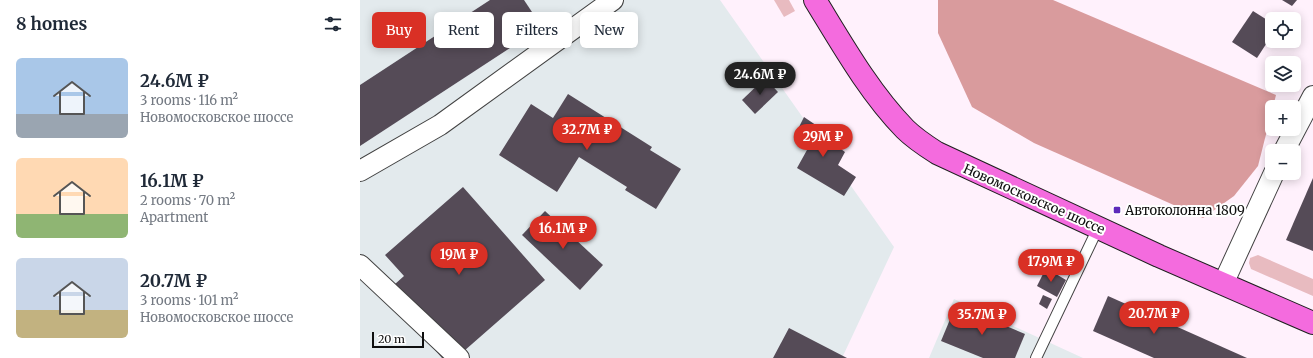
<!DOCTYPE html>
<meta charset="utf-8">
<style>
body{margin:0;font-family:Merriweather,serif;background:#f6f6f7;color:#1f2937;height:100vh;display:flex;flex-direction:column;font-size:15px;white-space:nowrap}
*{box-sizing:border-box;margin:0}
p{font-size:13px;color:#747a83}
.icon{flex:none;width:22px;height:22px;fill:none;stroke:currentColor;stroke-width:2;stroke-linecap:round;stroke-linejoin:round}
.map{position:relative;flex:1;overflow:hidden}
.sheet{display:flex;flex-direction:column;background:#fff;width:360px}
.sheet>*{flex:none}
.banner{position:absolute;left:12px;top:12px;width:380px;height:36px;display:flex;gap:8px}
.buttons{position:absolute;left:905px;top:12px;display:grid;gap:8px}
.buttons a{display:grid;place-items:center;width:36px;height:36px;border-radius:6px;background:#fff;box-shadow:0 2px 10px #0003;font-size:20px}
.scale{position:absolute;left:12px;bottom:10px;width:52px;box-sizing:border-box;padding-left:4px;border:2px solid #0f0f0f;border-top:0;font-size:11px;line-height:14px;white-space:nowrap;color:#0f0f0f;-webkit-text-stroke:3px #fff;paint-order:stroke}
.price{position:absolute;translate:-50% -34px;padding:0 9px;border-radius:14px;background:#d93025;color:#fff;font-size:13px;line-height:26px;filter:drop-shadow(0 1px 2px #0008)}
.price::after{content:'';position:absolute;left:50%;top:24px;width:12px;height:9px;margin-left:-6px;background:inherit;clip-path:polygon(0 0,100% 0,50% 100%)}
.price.on{background:#222;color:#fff}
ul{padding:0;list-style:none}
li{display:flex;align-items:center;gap:12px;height:100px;padding:0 16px}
li span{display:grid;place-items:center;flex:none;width:112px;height:80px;border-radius:6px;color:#555}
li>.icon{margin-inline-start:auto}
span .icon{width:48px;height:48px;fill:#fffc;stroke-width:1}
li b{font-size:17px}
h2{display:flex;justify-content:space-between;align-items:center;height:48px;padding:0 16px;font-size:17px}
.tag{padding:0 14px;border-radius:6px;background:#fff;box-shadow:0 2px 10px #0003;font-size:14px;line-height:36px}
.tag.on{background:#d93025;color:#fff}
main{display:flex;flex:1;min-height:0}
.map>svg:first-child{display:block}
.industrial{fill:#e3eaed}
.green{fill:#e8bbc0}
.forest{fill:#d99b9d}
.building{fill:#554b57}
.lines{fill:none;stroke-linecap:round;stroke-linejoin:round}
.service-casing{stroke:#424242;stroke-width:12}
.minor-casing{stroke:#424242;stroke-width:22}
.primary-casing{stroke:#202020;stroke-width:24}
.service{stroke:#fff;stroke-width:10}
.minor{stroke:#fff;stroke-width:20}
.primary{stroke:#f46bde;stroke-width:22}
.poi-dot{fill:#5e2abb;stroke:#fff;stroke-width:1.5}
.labels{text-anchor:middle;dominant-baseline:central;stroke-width:4;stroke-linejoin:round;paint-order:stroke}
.street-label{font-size:13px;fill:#0f0f0f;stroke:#fff}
.poi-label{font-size:13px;fill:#0f0f0f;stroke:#fff;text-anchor:start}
</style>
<main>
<section class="sheet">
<h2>8 homes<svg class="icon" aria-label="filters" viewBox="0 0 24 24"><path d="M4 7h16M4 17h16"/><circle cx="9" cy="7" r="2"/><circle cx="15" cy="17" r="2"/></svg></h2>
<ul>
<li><span style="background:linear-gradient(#a9c7e8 70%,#9aa5b1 0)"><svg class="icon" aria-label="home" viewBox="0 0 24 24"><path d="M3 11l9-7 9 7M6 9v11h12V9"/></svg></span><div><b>24.6M ₽</b><p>3 rooms · 116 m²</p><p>Новомосковское шоссе</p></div></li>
<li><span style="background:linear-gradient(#ffd9b3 70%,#8fb573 0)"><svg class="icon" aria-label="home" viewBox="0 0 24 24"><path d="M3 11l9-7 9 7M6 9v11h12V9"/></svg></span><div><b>16.1M ₽</b><p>2 rooms · 70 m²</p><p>Apartment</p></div></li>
<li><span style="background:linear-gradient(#c9d6e8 65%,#c2b280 0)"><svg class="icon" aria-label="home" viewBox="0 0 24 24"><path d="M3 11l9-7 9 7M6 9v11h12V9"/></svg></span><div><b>20.7M ₽</b><p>3 rooms · 101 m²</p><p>Новомосковское шоссе</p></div></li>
</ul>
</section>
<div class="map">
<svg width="953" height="358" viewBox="0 0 953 358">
<rect width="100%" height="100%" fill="#fff1fc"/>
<g class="industrial">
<path d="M0,0H360L534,247L482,358H0Z"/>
<path d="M594,299L723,358H569Z"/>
</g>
<g class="green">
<path d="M414,0H429L435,11L424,17Z"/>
<path d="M898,255L953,279V296L891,269L889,263L890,258Z"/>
</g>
<path class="forest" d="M578,0H693L916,95L898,166L874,196L843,218L674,143L612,107L578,33Z"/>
<g class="building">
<path d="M130,0H164L182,27L0,146V85Z"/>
<path d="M922,0H937L932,6Z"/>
<path d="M893,11L912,23V35L897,58L872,42Z"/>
<path d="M405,78L418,92L395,114L382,100Z"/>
<path d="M208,94L292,147L290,150L321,169L296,209L265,190L267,187L219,157L197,192L139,155L171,104L193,118Z"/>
<path d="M444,117L469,134L467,139L485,152L478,165L496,177L484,196L437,168L447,150L441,146L445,141L435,135Z"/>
<path d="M953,178V251L926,240Z"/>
<path d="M103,187L185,280L96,358H82L25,293L44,276L25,255Z"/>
<path d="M185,211L243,265L220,290L162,235Z"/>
<path d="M686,268L706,280L697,297L677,286Z"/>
<path d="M683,295L692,299L687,309L679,304Z"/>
<path d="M748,296L887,358H794L733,331Z"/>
<path d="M596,305L665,334L655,358H623L581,341Z"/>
<path d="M429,328L487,358H413Z"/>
</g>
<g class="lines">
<g class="service-casing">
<path id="service" d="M676,358L738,228"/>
</g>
<g class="minor-casing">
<g id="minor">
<path d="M924,151L953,96"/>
<path d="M0,171L80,125L253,0"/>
<path d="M0,265L99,358"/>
<path d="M863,284L914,173"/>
</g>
</g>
<g class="primary-casing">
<path id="primary" d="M455,0C482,44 509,92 545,129C554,138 566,146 577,153L799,256L953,323"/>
</g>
<use href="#service" class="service"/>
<use href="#minor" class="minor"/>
<use href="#primary" class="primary"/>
</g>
<rect class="poi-dot" x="753" y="206" width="8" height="8" rx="2"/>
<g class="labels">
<g class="street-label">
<text transform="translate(674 199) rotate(24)">Новомосковское шоссе</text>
</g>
<g class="poi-label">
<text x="765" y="210">Автоколонна 1809</text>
</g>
</g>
</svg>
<div class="buttons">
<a><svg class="icon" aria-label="locate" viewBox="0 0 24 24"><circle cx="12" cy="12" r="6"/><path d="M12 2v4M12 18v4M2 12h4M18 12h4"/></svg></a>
<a><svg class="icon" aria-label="layers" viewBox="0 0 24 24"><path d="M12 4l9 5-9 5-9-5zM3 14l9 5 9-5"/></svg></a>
<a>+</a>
<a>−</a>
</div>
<div class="scale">20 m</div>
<b class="price on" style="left:400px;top:96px">24.6M ₽</b>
<b class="price" style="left:227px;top:151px">32.7M ₽</b>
<b class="price" style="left:463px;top:158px">29M ₽</b>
<b class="price" style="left:203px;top:250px">16.1M ₽</b>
<b class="price" style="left:99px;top:276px">19M ₽</b>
<b class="price" style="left:691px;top:283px">17.9M ₽</b>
<b class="price" style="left:794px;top:335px">20.7M ₽</b>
<b class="price" style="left:622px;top:336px">35.7M ₽</b>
<div class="banner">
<a class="tag on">Buy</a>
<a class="tag">Rent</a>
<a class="tag">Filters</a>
<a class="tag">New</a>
</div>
</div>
</main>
